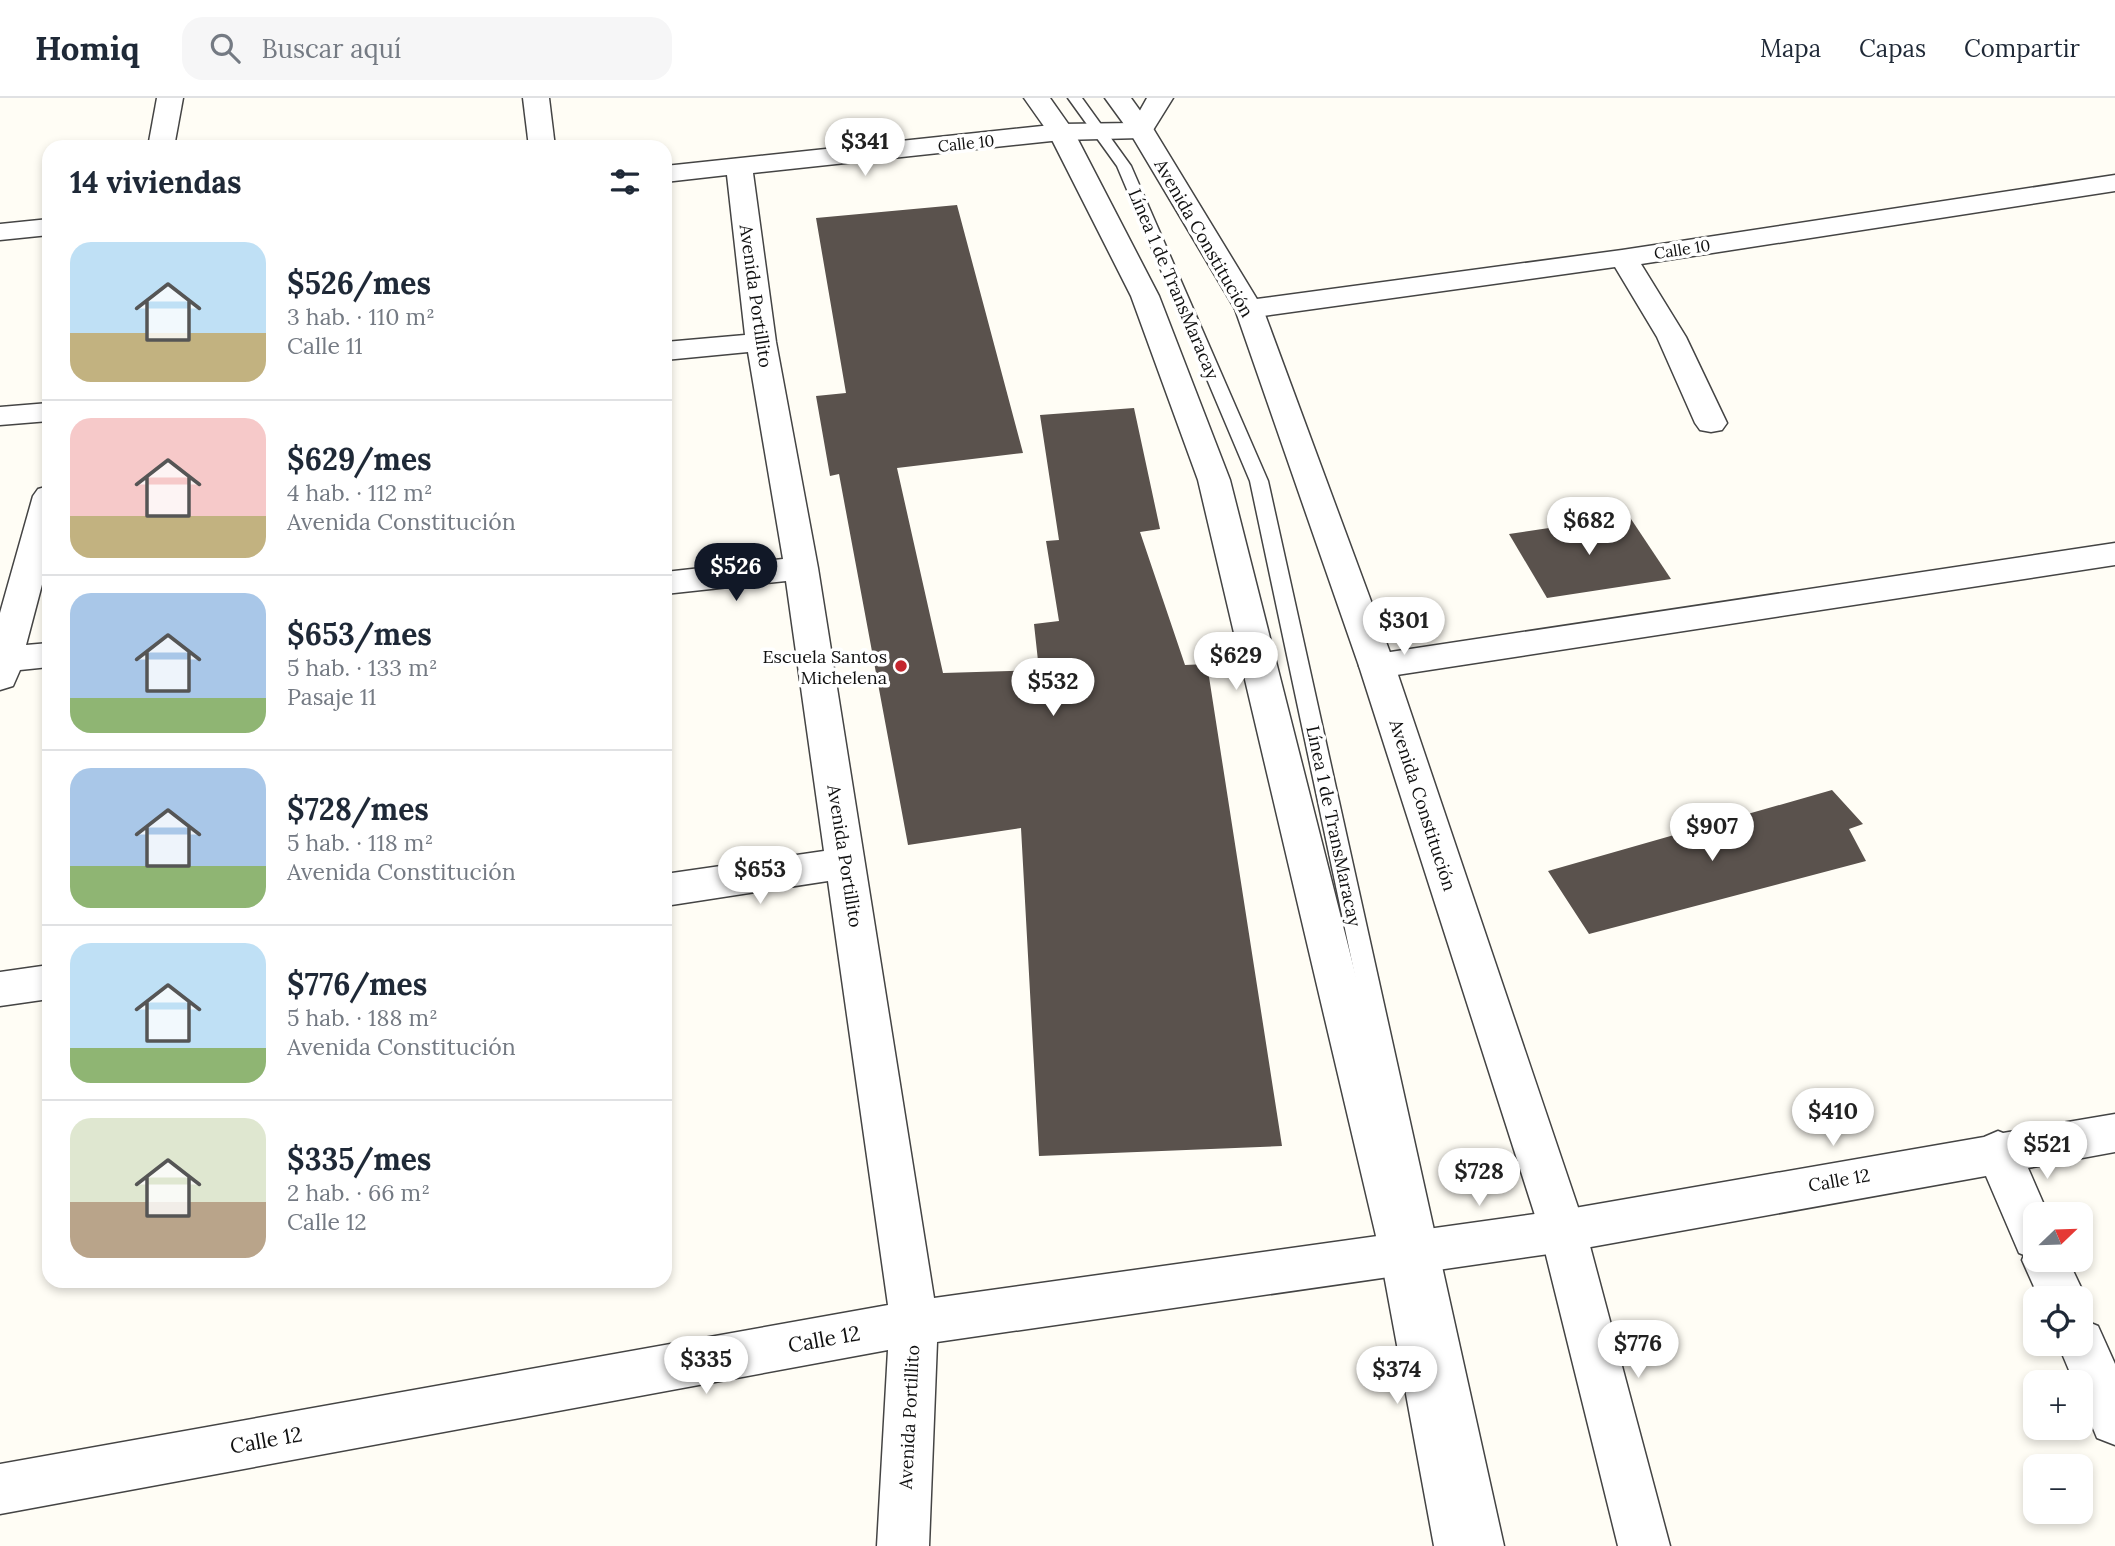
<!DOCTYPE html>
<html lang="es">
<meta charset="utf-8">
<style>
body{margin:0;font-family:Lora,serif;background:#f6f6f7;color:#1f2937;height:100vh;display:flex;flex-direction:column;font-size:26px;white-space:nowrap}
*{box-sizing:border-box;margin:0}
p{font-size:23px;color:#747a83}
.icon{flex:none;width:38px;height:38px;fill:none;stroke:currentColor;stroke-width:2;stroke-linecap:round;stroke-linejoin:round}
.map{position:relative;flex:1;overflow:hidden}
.drawer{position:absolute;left:42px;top:42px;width:630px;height:1148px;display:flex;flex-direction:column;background:#fff;border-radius:21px;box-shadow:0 4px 10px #0003}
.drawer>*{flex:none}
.needle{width:46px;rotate:67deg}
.fabs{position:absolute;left:2023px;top:1104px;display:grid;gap:14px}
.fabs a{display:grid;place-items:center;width:70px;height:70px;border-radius:14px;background:#fff;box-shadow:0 4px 10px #0003;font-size:35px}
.price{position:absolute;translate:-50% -60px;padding:0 16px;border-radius:24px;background:#fff;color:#222;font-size:23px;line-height:46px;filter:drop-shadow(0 2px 4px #0008)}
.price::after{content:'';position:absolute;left:50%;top:42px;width:21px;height:16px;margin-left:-10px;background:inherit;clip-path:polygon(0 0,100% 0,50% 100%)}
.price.active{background:#111827;color:#fff}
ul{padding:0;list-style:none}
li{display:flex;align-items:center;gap:21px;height:175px;padding:0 28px}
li+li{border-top:2px solid #e0e1e3}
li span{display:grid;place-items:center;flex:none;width:196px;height:140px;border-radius:21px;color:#555}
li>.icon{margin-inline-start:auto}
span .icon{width:84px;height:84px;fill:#fffc;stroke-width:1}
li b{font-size:30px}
h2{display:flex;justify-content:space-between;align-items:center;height:84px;padding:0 28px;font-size:30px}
header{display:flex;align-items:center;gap:42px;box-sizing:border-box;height:98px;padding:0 35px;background:#fff;border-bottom:2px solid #e0e1e3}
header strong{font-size:33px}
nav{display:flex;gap:38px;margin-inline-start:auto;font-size:24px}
.search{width:490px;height:63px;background:#f6f6f7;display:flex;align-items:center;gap:18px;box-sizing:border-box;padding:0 24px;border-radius:21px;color:#747a83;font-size:26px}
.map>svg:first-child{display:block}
.building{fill:#5a524d}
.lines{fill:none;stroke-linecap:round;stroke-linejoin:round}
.service-casing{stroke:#444;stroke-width:3}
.minor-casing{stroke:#444;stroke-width:3}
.tertiary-casing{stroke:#444;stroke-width:3}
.service{fill:#fff;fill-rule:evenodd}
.minor{fill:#fff;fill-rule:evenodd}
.tertiary{fill:#fff;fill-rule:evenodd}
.poi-dot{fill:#c4262e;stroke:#fff;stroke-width:2.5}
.labels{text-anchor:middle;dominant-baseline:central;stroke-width:7;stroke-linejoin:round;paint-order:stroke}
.far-street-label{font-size:16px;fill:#111;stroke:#fff}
.street-label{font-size:18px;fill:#111;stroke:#fff}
.poi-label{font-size:18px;fill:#111;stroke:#fff;text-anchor:end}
.near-street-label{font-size:21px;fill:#111;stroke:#fff}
</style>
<header>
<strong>Homiq</strong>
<div class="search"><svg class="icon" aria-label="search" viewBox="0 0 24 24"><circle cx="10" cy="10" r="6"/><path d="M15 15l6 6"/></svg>Buscar aquí</div>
<nav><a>Mapa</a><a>Capas</a><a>Compartir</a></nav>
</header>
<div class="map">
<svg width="2115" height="1448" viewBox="0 0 2115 1448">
<rect width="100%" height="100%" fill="#fffdf5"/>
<g class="building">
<path d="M957,107L1023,355L897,370L943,575L1039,572L1034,526L1059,523L1046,443L1059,442L1040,317L1134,310L1160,431L1140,434L1185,567L1207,566L1282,1048L1039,1058L1021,730L908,747L839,376L830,378L816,298L846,295L816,120Z"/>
<path d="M1629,418L1671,481L1547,500L1509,436Z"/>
<path d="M1832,692L1863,726L1849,731L1866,763L1589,836L1548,773Z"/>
</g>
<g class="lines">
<g class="service-casing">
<path id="service" d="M1068,0H1082L1131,68L1268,383L1504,1448H1476L1250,383L1117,68Z"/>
</g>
<g class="minor-casing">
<g id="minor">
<path d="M157,0H183L174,49H148Z"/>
<path d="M523,0H549L555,49H529Z"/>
<path d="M1147,0H1173L1150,37L1141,40L1061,42L753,75L776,244L818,470L934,1200L1563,1112L1984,1039L1998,1033L2003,1035L2115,1016V1054L2028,1070L2048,1116H2035V1162H2068L2086,1200L2081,1211V1200H2039L2022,1162L2024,1157L2019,1155L1986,1078L1563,1154L937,1244L929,1448H877L888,1252L0,1416V1366L888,1207L828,783L665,808V776L824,753L786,483L665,496V474L783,461L748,254L665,262V244L745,237L727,77L665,84V68L1061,26L1133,25Z"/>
<path d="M2115,77V93L1641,166L1686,239L1727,325L1722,332L1711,334L1700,332L1695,325L1657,239L1615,169L1249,220L1239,217L1235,211L1239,205L1249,202L1622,152Z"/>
<path d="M49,121V137L0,142V126Z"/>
<path d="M49,305V323L0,327V309Z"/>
<path d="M49,388V460L26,547L49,545V569L20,572L13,588L0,592V515L33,398L38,391Z"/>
<path d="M2115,445V467L1377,580L1364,577L1359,568L1364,559L1377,556Z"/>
<path d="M49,867V901L0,908V874Z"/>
<path d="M2081,1221L2098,1228L2115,1266V1347L2097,1340L2081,1301V1284H2074L2058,1246H2081Z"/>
</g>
</g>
<g class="tertiary-casing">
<g id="tertiary">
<path d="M1024,0H1050L1074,34L1159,198L1230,382L1426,1155L1486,1448H1434L1380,1155L1198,382L1131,198L1048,34Z"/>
<path d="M1105,0H1131L1154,32L1263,211L1395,568L1586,1133L1670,1448H1618L1540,1133L1359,568L1235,211L1129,33Z"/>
</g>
</g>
<use href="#service" class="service"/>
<use href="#minor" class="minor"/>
<use href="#tertiary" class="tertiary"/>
</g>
<circle class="poi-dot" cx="901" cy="568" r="7"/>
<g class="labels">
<g class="far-street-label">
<text transform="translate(966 45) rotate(-6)">Calle 10</text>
<text transform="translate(1682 151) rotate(-9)">Calle 10</text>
</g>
<g class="street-label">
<text transform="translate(1204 140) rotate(60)">Avenida Constitución</text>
<text transform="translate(1174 186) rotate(67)">Línea 1 de TransMaracay</text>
<text transform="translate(756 198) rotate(82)">Avenida Portillito</text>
<text transform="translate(1423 707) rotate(72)">Avenida Constitución</text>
<text transform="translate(1334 728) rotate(78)">Línea 1 de TransMaracay</text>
<text transform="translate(845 758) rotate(81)">Avenida Portillito</text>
<text transform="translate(1839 1082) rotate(-10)">Calle 12</text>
<text transform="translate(909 1319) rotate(-87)">Avenida Portillito</text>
</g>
<g class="poi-label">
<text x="887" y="558">Escuela Santos<tspan x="887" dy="21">Michelena</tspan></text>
</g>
<g class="near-street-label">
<text transform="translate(824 1241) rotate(-10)">Calle 12</text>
<text transform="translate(266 1342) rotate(-10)">Calle 12</text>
</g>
</g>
</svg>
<div class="fabs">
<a><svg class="needle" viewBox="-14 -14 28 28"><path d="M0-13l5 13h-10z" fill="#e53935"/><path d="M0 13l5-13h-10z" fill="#747a83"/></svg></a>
<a><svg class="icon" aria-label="locate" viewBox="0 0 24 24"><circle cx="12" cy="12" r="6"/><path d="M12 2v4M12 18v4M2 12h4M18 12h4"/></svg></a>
<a>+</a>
<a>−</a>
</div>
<b class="price" style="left:865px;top:80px">$341</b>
<b class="price" style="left:1589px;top:459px">$682</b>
<b class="price active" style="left:736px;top:505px">$526</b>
<b class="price" style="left:1404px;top:559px">$301</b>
<b class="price" style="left:1236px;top:594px">$629</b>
<b class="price" style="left:1053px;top:620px">$532</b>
<b class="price" style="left:1712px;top:765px">$907</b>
<b class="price" style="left:760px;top:808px">$653</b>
<b class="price" style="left:1833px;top:1050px">$410</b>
<b class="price" style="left:2047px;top:1083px">$521</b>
<b class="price" style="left:1479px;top:1110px">$728</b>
<b class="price" style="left:1638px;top:1282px">$776</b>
<b class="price" style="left:706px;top:1298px">$335</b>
<b class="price" style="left:1397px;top:1308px">$374</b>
<section class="drawer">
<h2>14 viviendas<svg class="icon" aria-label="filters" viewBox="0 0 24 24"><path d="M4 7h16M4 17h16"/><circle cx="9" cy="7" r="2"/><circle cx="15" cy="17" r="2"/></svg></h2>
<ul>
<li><span style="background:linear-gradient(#bfe0f5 65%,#c2b280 0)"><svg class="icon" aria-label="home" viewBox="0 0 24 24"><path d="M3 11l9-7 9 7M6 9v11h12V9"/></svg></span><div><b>$526/mes</b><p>3 hab. · 110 m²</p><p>Calle 11</p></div></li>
<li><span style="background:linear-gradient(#f6c9c9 70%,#c2b280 0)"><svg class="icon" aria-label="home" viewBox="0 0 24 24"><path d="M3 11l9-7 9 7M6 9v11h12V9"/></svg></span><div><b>$629/mes</b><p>4 hab. · 112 m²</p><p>Avenida Constitución</p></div></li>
<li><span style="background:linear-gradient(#a9c7e8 75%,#8fb573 0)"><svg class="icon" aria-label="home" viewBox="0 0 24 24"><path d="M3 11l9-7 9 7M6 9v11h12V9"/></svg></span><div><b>$653/mes</b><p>5 hab. · 133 m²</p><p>Pasaje 11</p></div></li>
<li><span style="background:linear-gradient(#a9c7e8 70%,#8fb573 0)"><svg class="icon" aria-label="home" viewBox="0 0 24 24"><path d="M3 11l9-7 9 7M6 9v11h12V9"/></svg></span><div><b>$728/mes</b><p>5 hab. · 118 m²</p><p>Avenida Constitución</p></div></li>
<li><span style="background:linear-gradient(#bfe0f5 75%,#8fb573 0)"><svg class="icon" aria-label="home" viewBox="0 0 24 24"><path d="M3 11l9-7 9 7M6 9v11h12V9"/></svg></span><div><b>$776/mes</b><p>5 hab. · 188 m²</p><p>Avenida Constitución</p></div></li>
<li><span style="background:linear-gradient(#dfe7d0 60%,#b9a48a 0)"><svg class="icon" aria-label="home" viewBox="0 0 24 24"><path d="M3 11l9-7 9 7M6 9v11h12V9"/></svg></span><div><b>$335/mes</b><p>2 hab. · 66 m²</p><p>Calle 12</p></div></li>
</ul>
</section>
</div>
